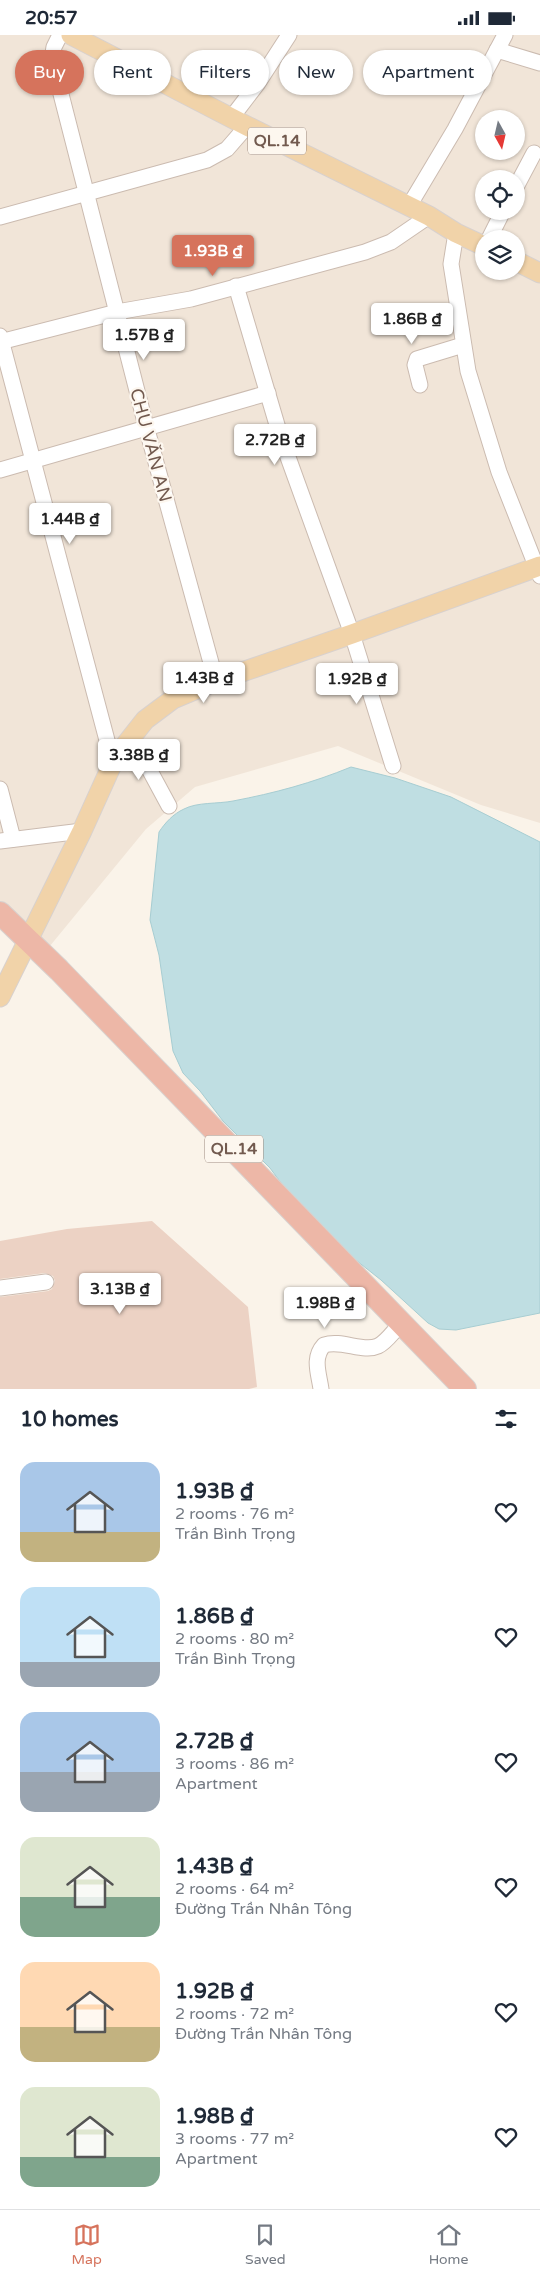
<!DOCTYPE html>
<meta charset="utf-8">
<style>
body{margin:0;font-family:"Varela Round",sans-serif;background:#f2f2f3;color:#1f2937;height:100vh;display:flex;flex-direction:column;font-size:19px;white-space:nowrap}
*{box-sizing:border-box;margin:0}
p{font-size:16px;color:#747a83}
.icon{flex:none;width:28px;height:28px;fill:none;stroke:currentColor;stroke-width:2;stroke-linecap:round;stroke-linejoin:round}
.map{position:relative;height:1354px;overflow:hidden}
.sheet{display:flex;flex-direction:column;background:#fff;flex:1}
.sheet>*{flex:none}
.hud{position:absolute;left:15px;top:15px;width:510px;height:45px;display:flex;gap:10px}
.needle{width:32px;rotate:172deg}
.controls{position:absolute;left:475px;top:75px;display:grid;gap:10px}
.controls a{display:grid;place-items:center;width:50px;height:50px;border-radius:50%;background:#fff;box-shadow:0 1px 4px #0004;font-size:25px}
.price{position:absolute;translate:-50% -42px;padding:0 11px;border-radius:5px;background:#fff;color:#222;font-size:16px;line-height:32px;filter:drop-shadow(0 1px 2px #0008)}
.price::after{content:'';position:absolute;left:50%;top:30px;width:15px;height:11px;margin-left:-8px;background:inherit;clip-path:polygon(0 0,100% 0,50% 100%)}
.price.current{background:#d6735c;color:#fff}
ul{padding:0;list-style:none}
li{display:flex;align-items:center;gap:15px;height:125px;padding:0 20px}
li span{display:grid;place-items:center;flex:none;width:140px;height:100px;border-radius:15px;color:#555}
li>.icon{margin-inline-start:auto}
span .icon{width:60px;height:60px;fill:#fffc;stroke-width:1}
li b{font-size:21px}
h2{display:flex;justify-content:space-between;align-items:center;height:60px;padding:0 20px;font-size:21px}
.pill{padding:0 18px;border-radius:22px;background:#fff;box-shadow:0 1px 4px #0004;font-size:18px;line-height:45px}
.pill.current{background:#d6735c;color:#fff}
.status{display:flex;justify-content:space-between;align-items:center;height:35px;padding:0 25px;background:#fff;direction:ltr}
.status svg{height:14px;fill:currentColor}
.tab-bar{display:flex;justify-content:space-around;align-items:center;height:70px;border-top:1px solid #e0e1e3;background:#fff;font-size:14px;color:#747a83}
.tab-bar a{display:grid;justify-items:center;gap:2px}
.tab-bar .current{color:#d6735c}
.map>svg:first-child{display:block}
.residential{fill:#f1e5d8;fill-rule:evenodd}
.water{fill:#bfdee2;stroke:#a7cdd2}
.building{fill:#ecd2c4}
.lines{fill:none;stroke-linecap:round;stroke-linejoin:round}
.minor-casing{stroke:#cbbbb0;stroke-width:17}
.major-casing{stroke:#d8d1ce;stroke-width:21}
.highway-casing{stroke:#d8d1ce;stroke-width:24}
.minor{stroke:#fff;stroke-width:15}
.major{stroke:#f1d3a9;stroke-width:19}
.highway{stroke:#edb7a7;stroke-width:22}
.labels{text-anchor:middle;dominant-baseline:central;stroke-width:4.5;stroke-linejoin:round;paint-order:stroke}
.shield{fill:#fdf7ef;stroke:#9c897f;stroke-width:1}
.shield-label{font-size:16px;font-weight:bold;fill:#725a4f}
.street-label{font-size:18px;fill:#725a4f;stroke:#fdf7ef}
</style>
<div class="status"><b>20:57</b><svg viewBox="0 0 49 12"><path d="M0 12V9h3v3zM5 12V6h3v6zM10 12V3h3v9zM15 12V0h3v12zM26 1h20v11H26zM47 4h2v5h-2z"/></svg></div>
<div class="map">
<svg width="540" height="1354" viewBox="0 0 540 1354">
<rect width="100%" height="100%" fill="#faf3e9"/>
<path class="residential" d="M0,0H540V788L481,770L338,711L195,752L146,794L45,917L0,884ZM484,84H516V116H484ZM484,144H516V176H484ZM484,204H516V236H484Z"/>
<path class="water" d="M351,732L395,743L451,762L540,807V1278L456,1295L439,1294L428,1288L381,1245L313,1191L270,1133L223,1086L200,1056L183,1038L173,1016L159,920L150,885L159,797C165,788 173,779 184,774C197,767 218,769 233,766C275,758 312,748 351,732Z"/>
<path class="building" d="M152,1186L248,1272L257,1352L249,1354H0V1262L48,1256L52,1254L55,1246L53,1241L45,1238L0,1244V1206L67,1194Z"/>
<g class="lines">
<g class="minor-casing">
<g id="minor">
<path d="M60,0L54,12L52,24L146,391L216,646"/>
<path d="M497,15L540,28"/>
<path d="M30,46L54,33"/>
<path d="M232,82L258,48L289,0"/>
<path d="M516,152L534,118"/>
<path d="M409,171L455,94L505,0"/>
<path d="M0,182L207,125L227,114L247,91"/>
<path d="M456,198L451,229L468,336L499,437L540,541"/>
<path d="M489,204L503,176"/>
<path d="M236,251L280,400L352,599L393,731"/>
<path d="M0,301L113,728"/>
<path d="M0,307L117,277L191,264L365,217L391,207L429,181"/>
<path d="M420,350L415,330L417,324L463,310"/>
<path d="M0,435L268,358"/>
<path d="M123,711L149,734L169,771"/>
<path d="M0,754L13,804"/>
<path d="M0,806L82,796"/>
<path d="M0,1253L46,1247"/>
<path d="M321,1354C319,1339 312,1323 324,1310C342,1304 363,1318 378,1311C387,1307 394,1295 401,1289"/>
</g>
</g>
<g class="major-casing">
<g id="major">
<path d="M71,0L247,91L429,181L456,198L484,211"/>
<path d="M516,226L540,238"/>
<path d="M0,962L82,796L115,723L145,685L173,664L216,646L352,599L540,531"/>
</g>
</g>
<g class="highway-casing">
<path id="highway" d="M0,878L59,935L465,1354"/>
</g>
<use href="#minor" class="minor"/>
<use href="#major" class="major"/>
<use href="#highway" class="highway"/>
</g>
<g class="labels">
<g class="shield">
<rect x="248" y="92.5" width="58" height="27" rx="4"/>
<rect x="205" y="1100.5" width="58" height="27" rx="4"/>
</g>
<g class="shield-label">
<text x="277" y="106">QL.14</text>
<text x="234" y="1114">QL.14</text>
</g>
<g class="street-label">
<text transform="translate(151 410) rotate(75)">CHU VĂN AN</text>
</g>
</g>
</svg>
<div class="controls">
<a><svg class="needle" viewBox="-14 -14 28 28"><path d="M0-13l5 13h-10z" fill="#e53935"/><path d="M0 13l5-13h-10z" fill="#747a83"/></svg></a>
<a><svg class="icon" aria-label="locate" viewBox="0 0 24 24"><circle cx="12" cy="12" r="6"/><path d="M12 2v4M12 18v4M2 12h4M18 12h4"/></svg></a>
<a><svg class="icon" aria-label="layers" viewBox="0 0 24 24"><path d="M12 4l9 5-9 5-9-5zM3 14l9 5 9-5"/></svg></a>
</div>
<b class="price current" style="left:213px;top:242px">1.93B ₫</b>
<b class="price" style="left:412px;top:310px">1.86B ₫</b>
<b class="price" style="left:144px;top:326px">1.57B ₫</b>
<b class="price" style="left:275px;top:431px">2.72B ₫</b>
<b class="price" style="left:70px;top:510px">1.44B ₫</b>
<b class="price" style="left:204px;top:669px">1.43B ₫</b>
<b class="price" style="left:357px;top:670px">1.92B ₫</b>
<b class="price" style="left:139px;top:746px">3.38B ₫</b>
<b class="price" style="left:120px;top:1280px">3.13B ₫</b>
<b class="price" style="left:325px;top:1294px">1.98B ₫</b>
<div class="hud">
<a class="pill current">Buy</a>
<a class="pill">Rent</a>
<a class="pill">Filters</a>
<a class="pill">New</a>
<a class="pill">Apartment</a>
</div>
</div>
<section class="sheet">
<h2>10 homes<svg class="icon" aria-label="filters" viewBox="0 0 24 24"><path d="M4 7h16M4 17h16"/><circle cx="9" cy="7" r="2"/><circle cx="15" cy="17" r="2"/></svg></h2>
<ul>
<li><span style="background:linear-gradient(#a9c7e8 70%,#c2b280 0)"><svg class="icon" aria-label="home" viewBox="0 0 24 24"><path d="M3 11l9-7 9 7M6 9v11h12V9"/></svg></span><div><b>1.93B ₫</b><p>2 rooms · 76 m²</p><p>Trần Bình Trọng</p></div><svg class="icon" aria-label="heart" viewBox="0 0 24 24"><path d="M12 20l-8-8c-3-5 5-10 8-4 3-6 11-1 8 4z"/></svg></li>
<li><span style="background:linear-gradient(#bfe0f5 75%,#9aa5b1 0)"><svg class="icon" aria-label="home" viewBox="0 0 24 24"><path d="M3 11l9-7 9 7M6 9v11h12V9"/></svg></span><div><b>1.86B ₫</b><p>2 rooms · 80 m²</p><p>Trần Bình Trọng</p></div><svg class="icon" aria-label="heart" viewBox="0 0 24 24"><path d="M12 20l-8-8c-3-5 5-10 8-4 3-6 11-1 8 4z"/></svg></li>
<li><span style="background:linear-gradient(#a9c7e8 60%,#9aa5b1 0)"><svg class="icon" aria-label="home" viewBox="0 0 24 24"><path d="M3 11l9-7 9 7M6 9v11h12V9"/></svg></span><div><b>2.72B ₫</b><p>3 rooms · 86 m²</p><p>Apartment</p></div><svg class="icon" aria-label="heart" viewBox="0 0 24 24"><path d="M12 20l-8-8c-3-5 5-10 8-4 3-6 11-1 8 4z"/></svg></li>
<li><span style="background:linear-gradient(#dfe7d0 60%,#7fa58c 0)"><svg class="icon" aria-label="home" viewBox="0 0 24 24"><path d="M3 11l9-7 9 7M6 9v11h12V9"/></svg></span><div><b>1.43B ₫</b><p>2 rooms · 64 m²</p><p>Đường Trần Nhân Tông</p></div><svg class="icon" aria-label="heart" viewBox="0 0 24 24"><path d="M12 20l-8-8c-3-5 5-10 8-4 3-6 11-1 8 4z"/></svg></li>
<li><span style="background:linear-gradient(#ffd9b3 65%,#c2b280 0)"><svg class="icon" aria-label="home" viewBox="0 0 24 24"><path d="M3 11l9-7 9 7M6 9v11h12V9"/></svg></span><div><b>1.92B ₫</b><p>2 rooms · 72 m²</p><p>Đường Trần Nhân Tông</p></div><svg class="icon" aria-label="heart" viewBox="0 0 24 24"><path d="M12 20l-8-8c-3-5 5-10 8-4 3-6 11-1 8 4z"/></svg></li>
<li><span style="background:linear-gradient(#dfe7d0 70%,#7fa58c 0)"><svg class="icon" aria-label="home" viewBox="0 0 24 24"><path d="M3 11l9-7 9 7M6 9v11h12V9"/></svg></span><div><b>1.98B ₫</b><p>3 rooms · 77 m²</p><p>Apartment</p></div><svg class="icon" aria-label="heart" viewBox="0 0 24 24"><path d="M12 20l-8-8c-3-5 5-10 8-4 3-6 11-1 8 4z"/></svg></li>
</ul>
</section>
<nav class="tab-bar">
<a class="current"><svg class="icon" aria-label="map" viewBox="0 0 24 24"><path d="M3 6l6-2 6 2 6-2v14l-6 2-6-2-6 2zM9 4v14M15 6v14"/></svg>Map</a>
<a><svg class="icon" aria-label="saved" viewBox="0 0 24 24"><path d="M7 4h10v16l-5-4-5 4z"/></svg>Saved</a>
<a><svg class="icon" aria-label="home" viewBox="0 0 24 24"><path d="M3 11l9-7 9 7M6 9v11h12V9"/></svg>Home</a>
</nav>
